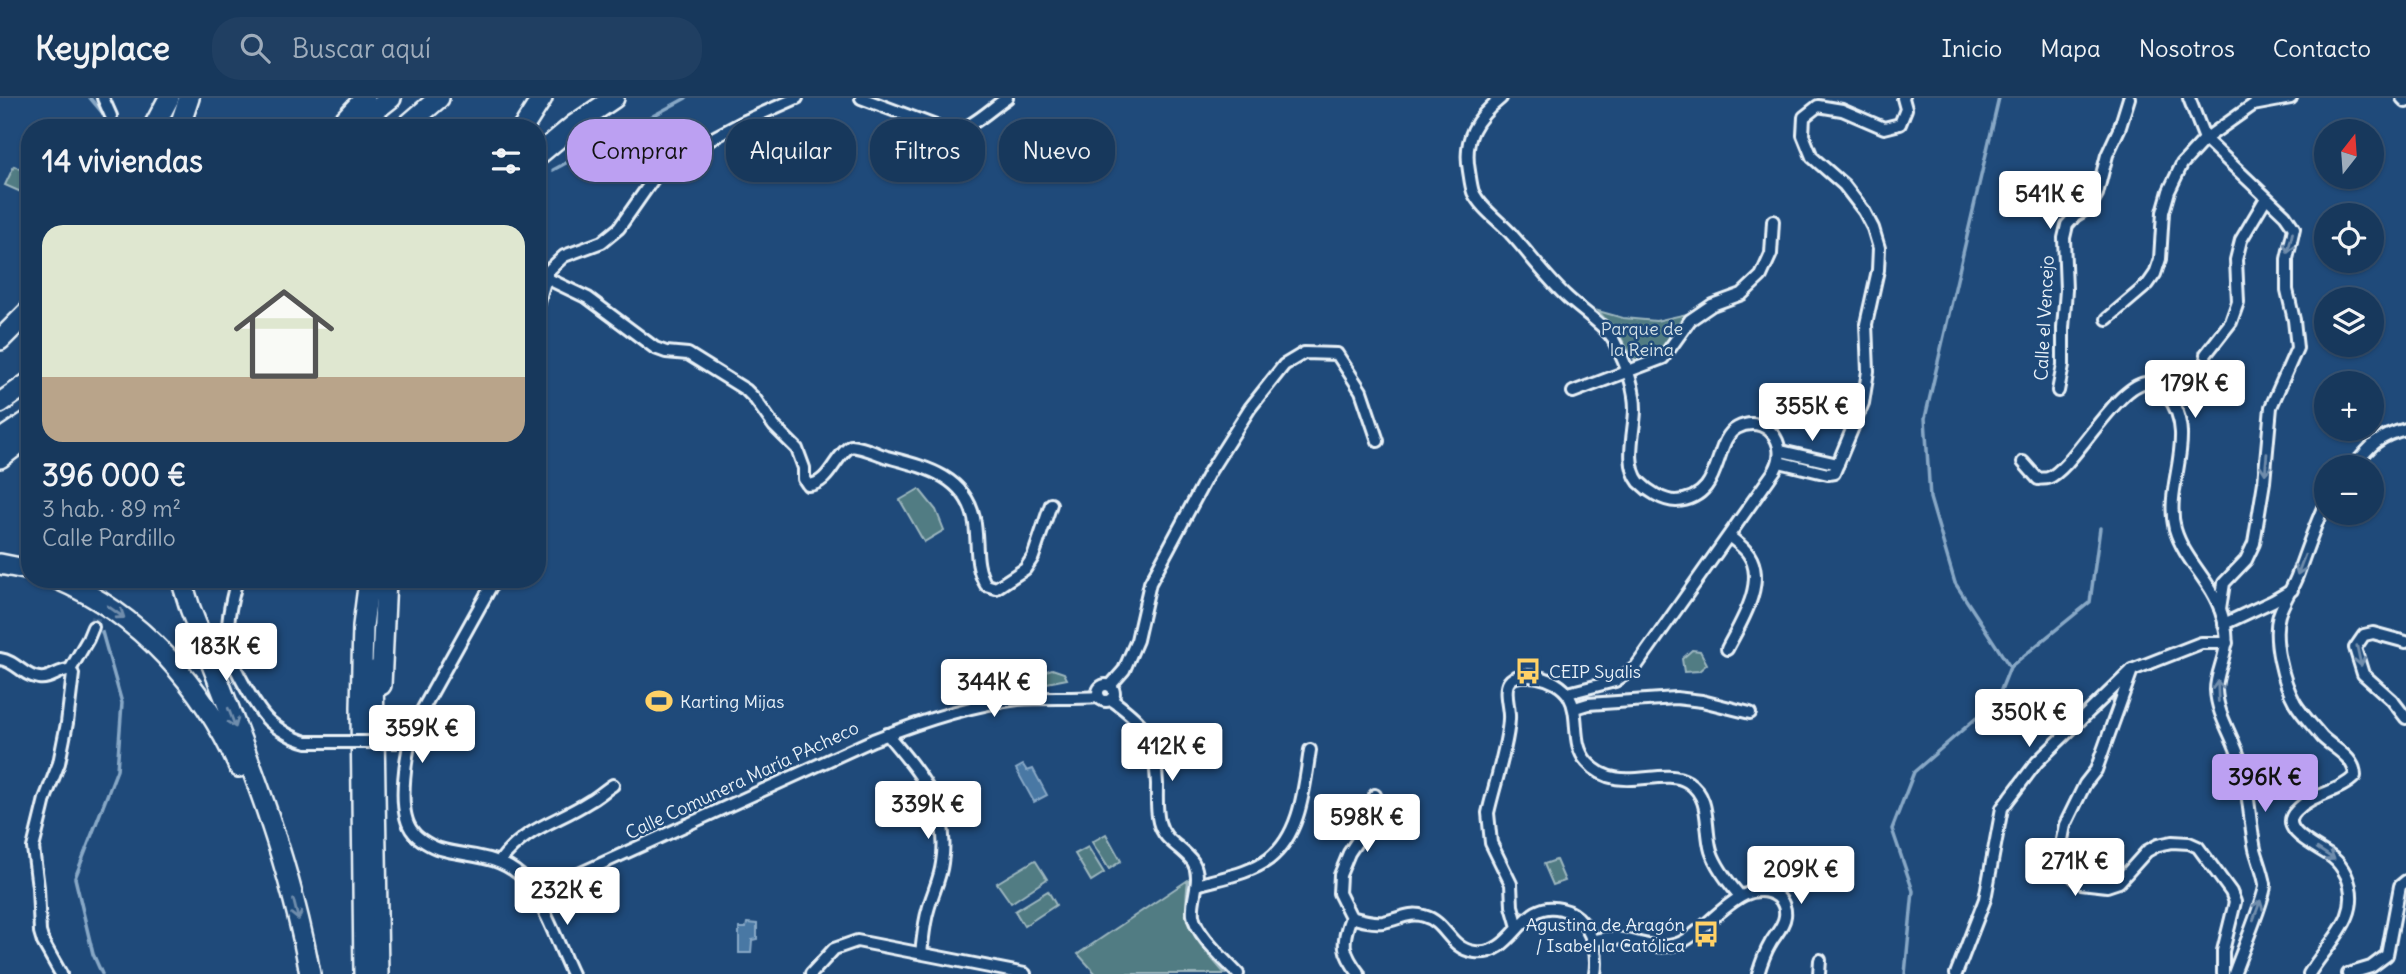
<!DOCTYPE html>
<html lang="es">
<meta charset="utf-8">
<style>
body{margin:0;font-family:Delius,sans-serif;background:#203f62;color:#f1f3f6;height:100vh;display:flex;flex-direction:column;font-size:26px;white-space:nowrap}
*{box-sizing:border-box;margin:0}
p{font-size:23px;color:#9eacbb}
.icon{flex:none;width:38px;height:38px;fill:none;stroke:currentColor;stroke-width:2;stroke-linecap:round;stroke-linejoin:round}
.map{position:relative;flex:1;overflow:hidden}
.side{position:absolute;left:21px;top:21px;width:525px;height:469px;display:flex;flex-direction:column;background:#17385c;border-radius:28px;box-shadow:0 2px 5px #0004,0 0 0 2px #365272}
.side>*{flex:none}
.hud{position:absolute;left:567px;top:21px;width:665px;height:63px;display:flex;gap:14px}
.needle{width:46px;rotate:17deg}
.buttons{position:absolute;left:2314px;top:21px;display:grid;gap:14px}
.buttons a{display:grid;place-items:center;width:70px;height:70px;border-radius:50%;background:#17385c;box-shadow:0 2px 5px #0004,0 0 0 2px #365272;font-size:35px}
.price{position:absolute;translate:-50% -60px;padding:0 16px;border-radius:7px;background:#fff;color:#222;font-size:23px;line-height:46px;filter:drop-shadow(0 2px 4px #0008)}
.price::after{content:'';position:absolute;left:50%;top:42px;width:21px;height:16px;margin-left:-10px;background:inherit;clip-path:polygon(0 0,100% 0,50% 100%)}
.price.active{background:#bca0f2;color:#111}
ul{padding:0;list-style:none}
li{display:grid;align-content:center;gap:14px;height:371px;padding:0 21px}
li span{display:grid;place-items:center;height:217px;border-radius:21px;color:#555}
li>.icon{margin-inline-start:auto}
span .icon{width:126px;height:126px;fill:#fffc;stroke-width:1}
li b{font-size:30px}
h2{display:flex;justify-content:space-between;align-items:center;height:84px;padding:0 21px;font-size:30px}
.tag{padding:0 24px;border-radius:28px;background:#17385c;box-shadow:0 2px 5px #0004,0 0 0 2px #365272;font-size:24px;line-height:63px}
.tag.active{background:#bca0f2;color:#111}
header{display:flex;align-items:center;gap:42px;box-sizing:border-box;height:98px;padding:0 35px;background:#17385c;border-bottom:2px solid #365272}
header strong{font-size:33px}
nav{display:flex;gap:38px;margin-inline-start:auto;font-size:24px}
.search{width:490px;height:63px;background:#203f62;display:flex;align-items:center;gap:18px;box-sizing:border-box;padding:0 24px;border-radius:28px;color:#9eacbb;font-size:26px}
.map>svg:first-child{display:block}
.green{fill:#517b83;stroke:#9cb6be;stroke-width:2}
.water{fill:#4878a4;stroke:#88a8c6;stroke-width:2}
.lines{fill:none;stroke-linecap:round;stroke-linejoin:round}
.stream{stroke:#88a8c6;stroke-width:3.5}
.street-tunnel{stroke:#3d638d;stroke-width:10;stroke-dasharray:10 5;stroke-linecap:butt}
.street-casing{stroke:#e8f1f8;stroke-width:16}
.highway-casing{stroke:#e8f1f8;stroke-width:24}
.street{stroke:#1f4a7a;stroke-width:10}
.highway{stroke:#1f4a7a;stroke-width:19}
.street-bridge-casing{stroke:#e8f1f8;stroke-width:16;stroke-linecap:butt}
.street-bridge{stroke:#1f4a7a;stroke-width:10}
.oneway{stroke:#6f8dac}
.labels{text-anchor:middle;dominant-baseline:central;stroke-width:5;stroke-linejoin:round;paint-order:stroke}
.street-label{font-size:18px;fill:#e8f1f8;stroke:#1f4a7a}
.park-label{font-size:18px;fill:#d1dfe6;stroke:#1f4a7a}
.poi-label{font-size:18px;fill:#e8f1f8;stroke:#1f4a7a;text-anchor:start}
</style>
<header>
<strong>Keyplace</strong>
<div class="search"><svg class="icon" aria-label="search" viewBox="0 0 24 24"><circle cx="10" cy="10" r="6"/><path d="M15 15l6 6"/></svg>Buscar aquí</div>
<nav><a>Inicio</a><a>Mapa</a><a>Nosotros</a><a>Contacto</a></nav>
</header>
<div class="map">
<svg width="2406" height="876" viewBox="0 0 2406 876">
<rect width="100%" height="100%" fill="#1f4a7a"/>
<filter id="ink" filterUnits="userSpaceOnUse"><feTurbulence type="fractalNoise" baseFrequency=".0143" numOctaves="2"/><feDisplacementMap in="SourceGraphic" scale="14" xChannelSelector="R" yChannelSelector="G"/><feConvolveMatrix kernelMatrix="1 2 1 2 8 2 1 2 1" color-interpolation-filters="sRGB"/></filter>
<g filter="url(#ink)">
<g class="green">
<path d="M14,68L30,75V98L5,87Z"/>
<path d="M1598,213L1623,220L1656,223L1691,215L1660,253L1635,263L1618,235Z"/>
<path d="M919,391L936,412L944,432L924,444L900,402Z"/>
<path d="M1692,552L1700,553L1707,566L1699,573L1684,574L1682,561Z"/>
<path d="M1052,571L1064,575L1067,581L1042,586L1033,582L1040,575Z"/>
<path d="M1106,736L1121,763L1109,771L1092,744Z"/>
<path d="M1088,749L1104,775L1091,783L1075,756Z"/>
<path d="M1035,762L1047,781L1011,805L997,785Z"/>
<path d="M1556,762L1565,783L1553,787L1544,766Z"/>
<path d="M1188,782C1181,830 1196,842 1225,876H1096L1078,856Z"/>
<path d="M1048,793L1056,807L1024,828L1015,813Z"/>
</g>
<g class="water">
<path d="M1023,667L1027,673L1033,671L1047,697L1034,704L1016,671Z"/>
<path d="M747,825L757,826V841L752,842L751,855H739V830H746Z"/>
</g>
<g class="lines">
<g class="stream">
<path d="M90,0L105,18"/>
<path d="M1999,0L1925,320L1930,400L1955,485L2010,569"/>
<path d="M553,72L686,0"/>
<path d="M102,876L93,856L75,780L117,672L122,605L102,534"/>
<path d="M1905,876L1913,793L1892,731L1914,674L1997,602L2010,569L2090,504L2100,430"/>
</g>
<g class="street-tunnel">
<path d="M111,18L114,30"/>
<path d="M93,529L105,481"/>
</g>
<g class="street-casing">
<g id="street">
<path d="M103,0L111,18"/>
<path d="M861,0L949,33C970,33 990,11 1007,0"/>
<path d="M1501,0C1476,20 1463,40 1469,73C1470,79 1471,88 1473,94C1481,111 1500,123 1512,137C1530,157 1546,179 1565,197C1579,211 1607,228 1615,245C1625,264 1635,288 1635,311C1635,332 1624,365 1639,384C1648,393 1663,403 1676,403C1725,400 1712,343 1737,330C1765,315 1790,345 1775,372L1635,570L1615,583L1568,595"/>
<path d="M2189,0L2205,41L2285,117L2294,130L2287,161V192L2294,222L2297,250L2271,309L2264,384L2254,445L2246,462L2224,485L2220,511"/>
<path d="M2402,0L2406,4"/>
<path d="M546,180L588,200L655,250L666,254L688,256L746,292L755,301L774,328L797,351L804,370V381L808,387C830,386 834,358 851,348C864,349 875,355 887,359C924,369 964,377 974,420C979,443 973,466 986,487L996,490L1025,471L1033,459L1051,406"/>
<path d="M537,211L548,173L564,158L602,144L619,130L656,77L682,64L711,41L745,23L797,0"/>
<path d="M2107,221L2148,186L2155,176L2160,161L2163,114L2169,93L2182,66L2205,41L2253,7L2291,0"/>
<path d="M2206,256L2231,224L2238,204L2236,162L2241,142L2266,100"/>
<path d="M2058,293L2063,267V230L2066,192L2064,140L2067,127L2075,118L2090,109L2097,96L2107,57L2120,29L2129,0"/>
<path d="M1573,294L1663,260L1690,222L1712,207L1742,196L1761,178L1771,156L1773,123"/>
<path d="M1781,353L1838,366"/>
<path d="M1779,364L1828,376L1834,375L1863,305L1868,273L1866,226L1878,172L1879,150L1873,130L1864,113L1844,87L1812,59L1803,37L1804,19L1818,8L1842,12L1884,30L1900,26L1906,11L1903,0"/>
<path d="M2023,364L2038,381C2041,380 2045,381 2048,380C2074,371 2121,278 2151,285C2158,287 2163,292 2167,297C2200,337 2163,387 2175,431C2184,462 2212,484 2221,514C2224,523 2228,536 2226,545C2225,561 2216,576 2216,592C2217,617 2233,638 2240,662C2249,690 2249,722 2255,751C2258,762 2263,774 2265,786C2266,797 2239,861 2234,876"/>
<path d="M2353,369C2370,348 2378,338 2406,331"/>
<path d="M237,481C231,504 225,528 229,552C232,568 257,612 269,623C279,632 294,641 307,644"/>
<path d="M495,481L415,625C407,649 395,713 413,734C418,741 432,749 440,751C468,759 496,756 520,777C541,796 559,849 572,876"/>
<path d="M2224,526L2273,503L2292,492"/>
<path d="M2406,544L2373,535L2364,537L2355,550L2363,576L2392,602L2406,620"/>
<path d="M1727,551C1740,526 1767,485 1749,457C1745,450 1736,444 1729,438"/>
<path d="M0,561C16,563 23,578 39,580C51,582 59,571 70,572L73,576L67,625L59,665L45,701L33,750L38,789L40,834L43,844L61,876"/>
<path d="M70,572L88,541L93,529"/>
<path d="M2132,572L2096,672L2085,686L2065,727L2061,747L2062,761L2067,773L2081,785L2107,788L2119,784L2147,753L2158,747L2172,744L2189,745L2198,749L2231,794L2235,804L2223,853V876"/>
<circle cx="1106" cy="595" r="8"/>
<path d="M1110,588L1124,572L1137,542L1150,485L1210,373L1250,310L1284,267L1304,255L1337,256L1361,293L1378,343"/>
<path d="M1111,601C1121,609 1136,619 1143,630C1154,645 1156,668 1157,686C1157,699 1156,712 1159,724C1164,744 1183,749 1193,764C1203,781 1191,799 1193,817C1195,835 1225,862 1238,876"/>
<path d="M1575,610L1588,606L1676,600L1702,603L1750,615"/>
<path d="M887,636C920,676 951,709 942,765C940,782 932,796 928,812C924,825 923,841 921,855"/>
<path d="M500,763C526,729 556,725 590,703C598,699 605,692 613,687"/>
<path d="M1197,787C1220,780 1249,776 1269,761C1301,736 1304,690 1310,652"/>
<path d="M535,796L873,642C919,624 969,607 1018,601C1045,599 1072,601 1099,599"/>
<path d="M1351,819C1361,822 1371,825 1383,824C1398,822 1409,813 1424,818C1447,824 1449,851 1475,854C1515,859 1521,800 1561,811C1571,813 1577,817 1583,825C1594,839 1598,859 1595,876"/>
<path d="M1518,829L1512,808L1511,786L1491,745L1488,715C1494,688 1508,647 1509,621C1510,610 1503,593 1509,584C1515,575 1529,578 1538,579C1550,581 1563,588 1569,598C1581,619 1570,645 1587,664C1618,699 1662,667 1688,684C1712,700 1704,729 1711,753C1716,769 1728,784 1739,797"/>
<path d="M1593,843C1621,831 1648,856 1677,846C1706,837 1743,773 1778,799C1783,803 1786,811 1785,818C1784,828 1775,837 1770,846C1764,856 1761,866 1758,876"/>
<path d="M811,876L834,851L857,843L1025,876"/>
<path d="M1359,876C1342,854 1341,845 1351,819L1339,795L1340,777L1349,755L1370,724L1375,697"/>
<path d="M1819,876L1820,862"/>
<path d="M1956,876L1985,801L2002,710L2037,664L2132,572L2201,545H2227"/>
<path d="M2309,876C2327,845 2365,818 2346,777C2343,771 2338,764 2333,760C2321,750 2276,733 2296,713C2312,695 2339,695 2355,678C2355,659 2334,651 2322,639C2313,628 2303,618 2295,605C2283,584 2272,541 2279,517C2283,504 2292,491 2297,478C2306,453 2315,427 2326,403"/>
<path d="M2348,876L2371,869L2387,857L2400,788L2406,783"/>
</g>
</g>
<g class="highway-casing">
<g id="highway">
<path d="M153,30L169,0"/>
<path d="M179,30L189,0"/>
<path d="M337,30L365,0"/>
<path d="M353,30L391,0"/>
<path d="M404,30L439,0"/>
<path d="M523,30L542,0"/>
<path d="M537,58L574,27L614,0"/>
<path d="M0,242L30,212"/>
<path d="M0,305L30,284"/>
<path d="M0,342L30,322"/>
<path d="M0,360L30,337"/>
<path d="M0,466L30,472"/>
<path d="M57,481C140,516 203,588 239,669"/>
<path d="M181,481L190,510C236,630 288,749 310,876"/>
<path d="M373,573L378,876"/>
<path d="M381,587L386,481"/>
<path d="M364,876L361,609L363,528L369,481"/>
</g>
</g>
<use href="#street" class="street"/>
<use href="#highway" class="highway"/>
<g class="street-bridge-casing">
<path id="street-bridge" d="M307,644H398"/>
</g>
<use href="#street-bridge" class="street-bridge"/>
</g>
<defs><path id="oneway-shaft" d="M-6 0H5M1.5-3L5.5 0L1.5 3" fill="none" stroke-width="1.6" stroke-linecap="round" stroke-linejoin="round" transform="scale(1.75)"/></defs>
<g class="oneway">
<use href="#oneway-shaft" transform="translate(2290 145) rotate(104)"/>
<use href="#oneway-shaft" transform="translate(2266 366) rotate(95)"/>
<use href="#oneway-shaft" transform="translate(2301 467) rotate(111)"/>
<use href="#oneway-shaft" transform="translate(116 514) rotate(35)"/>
<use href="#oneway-shaft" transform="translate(2359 558) rotate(78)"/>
<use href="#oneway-shaft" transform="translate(2218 593) rotate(-92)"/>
<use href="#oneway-shaft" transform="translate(232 620) rotate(69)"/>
<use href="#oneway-shaft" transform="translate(2326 756) rotate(33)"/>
<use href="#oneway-shaft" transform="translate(296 812) rotate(76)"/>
<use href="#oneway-shaft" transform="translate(2257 812) rotate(-70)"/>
</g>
</g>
<defs>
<g id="bus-bare" transform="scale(2.1)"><path d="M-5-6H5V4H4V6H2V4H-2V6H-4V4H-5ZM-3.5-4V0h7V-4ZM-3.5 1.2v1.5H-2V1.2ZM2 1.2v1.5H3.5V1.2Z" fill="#ffd166" stroke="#1f4a7a" stroke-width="2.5" paint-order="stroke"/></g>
<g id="stadium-bare" transform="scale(2.1)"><path d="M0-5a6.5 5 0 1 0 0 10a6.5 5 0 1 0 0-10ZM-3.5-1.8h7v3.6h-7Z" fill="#ffd166" stroke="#1f4a7a" stroke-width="2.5" paint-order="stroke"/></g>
</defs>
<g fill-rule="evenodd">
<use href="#bus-bare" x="1528" y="573"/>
<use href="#stadium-bare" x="659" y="603"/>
<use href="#bus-bare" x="1706" y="836"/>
</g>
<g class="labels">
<g class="street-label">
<text transform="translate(2044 220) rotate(-87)">Calle el Vencejo</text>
<text transform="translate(742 682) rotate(-25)">Calle Comunera María PAcheco</text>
</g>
<g class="park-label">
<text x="1642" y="230">Parque de<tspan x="1642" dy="21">la Reina</tspan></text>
</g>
<g class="poi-label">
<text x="1549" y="573">CEIP Syalis</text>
<text x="680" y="603">Karting Mijas</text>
<text x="1685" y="826" text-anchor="end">Agustina de Aragón<tspan x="1685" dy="21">/ Isabel la Católica</tspan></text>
</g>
</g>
</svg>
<div class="buttons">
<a><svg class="needle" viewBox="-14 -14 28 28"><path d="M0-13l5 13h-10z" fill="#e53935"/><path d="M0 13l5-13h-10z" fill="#9eacbb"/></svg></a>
<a><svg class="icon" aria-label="locate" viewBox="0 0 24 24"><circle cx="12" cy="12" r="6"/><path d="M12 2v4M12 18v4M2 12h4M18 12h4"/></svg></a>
<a><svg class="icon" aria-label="layers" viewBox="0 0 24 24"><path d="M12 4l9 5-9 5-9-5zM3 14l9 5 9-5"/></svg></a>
<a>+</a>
<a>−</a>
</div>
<b class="price" style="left:2050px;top:133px">541K €</b>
<b class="price" style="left:2195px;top:322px">179K €</b>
<b class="price" style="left:1812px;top:345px">355K €</b>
<b class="price" style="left:226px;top:585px">183K €</b>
<b class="price" style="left:994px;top:621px">344K €</b>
<b class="price" style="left:2029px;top:651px">350K €</b>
<b class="price" style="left:422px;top:667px">359K €</b>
<b class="price" style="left:1172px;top:685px">412K €</b>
<b class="price active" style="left:2265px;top:716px">396K €</b>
<b class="price" style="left:928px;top:743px">339K €</b>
<b class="price" style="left:1367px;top:756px">598K €</b>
<b class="price" style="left:2075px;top:800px">271K €</b>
<b class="price" style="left:1801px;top:808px">209K €</b>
<b class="price" style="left:567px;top:829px">232K €</b>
<div class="hud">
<a class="tag active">Comprar</a>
<a class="tag">Alquilar</a>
<a class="tag">Filtros</a>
<a class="tag">Nuevo</a>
</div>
<section class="side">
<h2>14 viviendas<svg class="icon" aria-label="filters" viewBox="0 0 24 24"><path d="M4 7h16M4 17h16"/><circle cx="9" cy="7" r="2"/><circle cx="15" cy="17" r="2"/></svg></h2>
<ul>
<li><span style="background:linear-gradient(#dfe7d0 70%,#b9a48a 0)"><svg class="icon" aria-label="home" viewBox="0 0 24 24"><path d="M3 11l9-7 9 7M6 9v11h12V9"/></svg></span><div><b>396 000 €</b><p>3 hab. · 89 m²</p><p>Calle Pardillo</p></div></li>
</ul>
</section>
</div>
